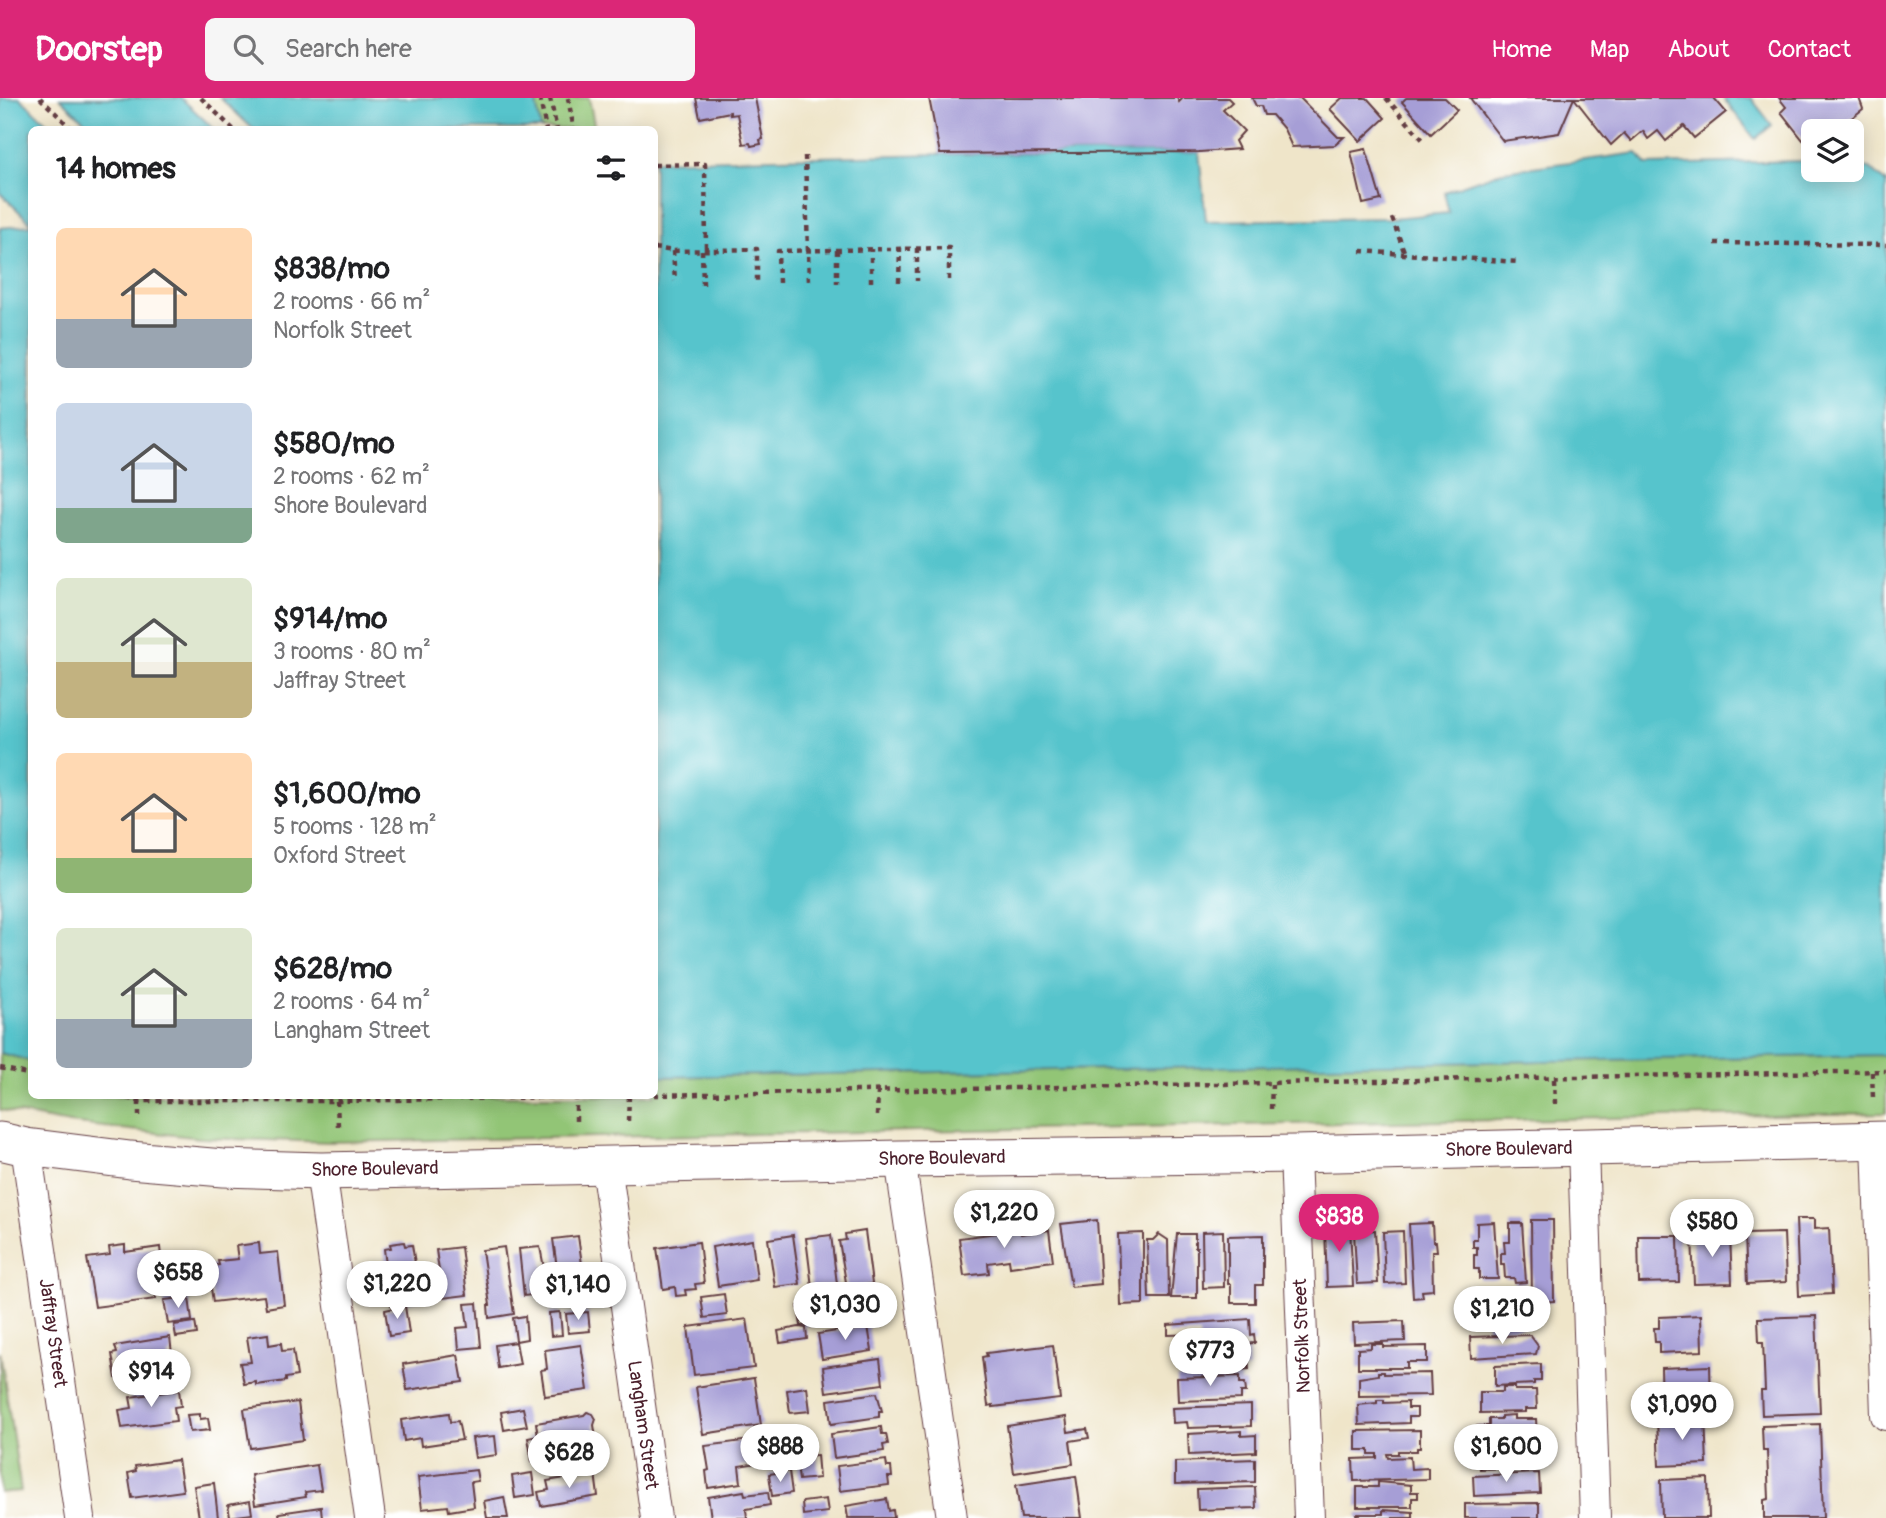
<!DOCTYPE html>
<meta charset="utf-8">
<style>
body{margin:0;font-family:Pangolin,sans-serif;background:#f6f6f6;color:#202124;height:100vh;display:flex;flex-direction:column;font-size:26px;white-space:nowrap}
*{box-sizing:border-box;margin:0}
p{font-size:23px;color:#757577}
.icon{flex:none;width:38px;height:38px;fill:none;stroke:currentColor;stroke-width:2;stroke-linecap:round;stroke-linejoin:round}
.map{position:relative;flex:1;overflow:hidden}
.details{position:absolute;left:28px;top:28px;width:630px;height:973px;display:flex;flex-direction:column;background:#fff;border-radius:10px;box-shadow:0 4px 18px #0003}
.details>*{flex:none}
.fabs{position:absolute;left:1801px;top:21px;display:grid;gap:14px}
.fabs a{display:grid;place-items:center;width:63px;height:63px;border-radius:10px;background:#fff;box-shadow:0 4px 18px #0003;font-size:35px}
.price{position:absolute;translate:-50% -60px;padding:0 16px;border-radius:24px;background:#fff;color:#222;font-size:23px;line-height:46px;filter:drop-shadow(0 2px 4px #0008)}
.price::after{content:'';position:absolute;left:50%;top:42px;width:21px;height:16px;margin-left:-10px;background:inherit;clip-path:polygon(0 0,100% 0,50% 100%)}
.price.current{background:#db2777;color:#fff}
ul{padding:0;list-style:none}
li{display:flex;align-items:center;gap:21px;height:175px;padding:0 28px}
li span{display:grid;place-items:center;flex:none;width:196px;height:140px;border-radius:10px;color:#555}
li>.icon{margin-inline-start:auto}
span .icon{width:84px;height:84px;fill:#fffc;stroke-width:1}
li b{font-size:30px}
h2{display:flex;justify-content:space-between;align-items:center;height:84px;padding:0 28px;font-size:30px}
header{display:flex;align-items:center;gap:42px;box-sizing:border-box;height:98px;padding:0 35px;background:#db2777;color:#fff}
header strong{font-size:33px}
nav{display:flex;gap:38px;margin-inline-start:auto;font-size:24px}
.search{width:490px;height:63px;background:#f6f6f6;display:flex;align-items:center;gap:18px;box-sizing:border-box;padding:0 24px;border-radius:10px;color:#757577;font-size:26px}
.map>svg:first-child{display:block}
.green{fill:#92c576;stroke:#6e7250;stroke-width:2}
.water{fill:#56c4cc;stroke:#50727c;stroke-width:2}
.building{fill:#a69ed6}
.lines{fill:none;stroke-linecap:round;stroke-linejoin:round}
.minor-casing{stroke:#633d43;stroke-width:32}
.major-casing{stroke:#633d43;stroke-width:39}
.path{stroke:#633d43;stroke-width:4.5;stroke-dasharray:5 5;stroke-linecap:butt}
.minor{stroke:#fff;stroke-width:30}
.major{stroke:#fff;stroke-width:37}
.labels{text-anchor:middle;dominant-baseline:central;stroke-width:5;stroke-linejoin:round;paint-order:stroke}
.street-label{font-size:19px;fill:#4a1f2b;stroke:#fff}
</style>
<header>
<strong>Doorstep</strong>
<div class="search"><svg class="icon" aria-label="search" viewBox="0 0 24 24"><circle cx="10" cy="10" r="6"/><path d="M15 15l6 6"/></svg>Search here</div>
<nav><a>Home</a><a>Map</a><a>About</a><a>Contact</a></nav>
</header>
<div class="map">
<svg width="1886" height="1420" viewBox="0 0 1886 1420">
<rect width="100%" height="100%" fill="#fff"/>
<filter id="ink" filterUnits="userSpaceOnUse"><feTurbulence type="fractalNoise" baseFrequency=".0143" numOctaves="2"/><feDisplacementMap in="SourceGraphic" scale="14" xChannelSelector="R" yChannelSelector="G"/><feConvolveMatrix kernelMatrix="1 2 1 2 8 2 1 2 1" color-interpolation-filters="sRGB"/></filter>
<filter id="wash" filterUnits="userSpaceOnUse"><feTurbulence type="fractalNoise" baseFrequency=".00686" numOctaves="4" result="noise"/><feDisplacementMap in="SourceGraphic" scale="28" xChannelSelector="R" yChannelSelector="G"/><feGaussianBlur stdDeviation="1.57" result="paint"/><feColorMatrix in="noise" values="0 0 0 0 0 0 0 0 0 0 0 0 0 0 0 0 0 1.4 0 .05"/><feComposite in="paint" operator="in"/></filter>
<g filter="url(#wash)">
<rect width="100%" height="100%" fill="#efe5c9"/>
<g class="green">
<path d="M535,0H589L595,31H541Z"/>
<path d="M0,955L31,963L32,998H654L655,979L1886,957V1015L330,1044L201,1040L69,1025L0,1012Z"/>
<path d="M0,1253L21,1393L0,1395Z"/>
</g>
<g class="water">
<path d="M0,0H20L54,31L32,32L31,125L0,95Z"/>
<path d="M60,0H181L214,31H93Z"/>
<path d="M220,0H535L541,31H253Z"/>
<path d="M1723,0H1751L1772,27L1755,41Z"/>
<path d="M1199,54L1206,123L1392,120L1449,115L1444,94L1504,73L1637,55L1647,67L1801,63L1813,64V72H1852V68L1870,70L1886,85V957L655,979L654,63L940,56Z"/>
<path d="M31,127H32L31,963L0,955V130Z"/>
</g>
<g id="blocks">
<g class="building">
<path d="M696,0H755L763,41L760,42L761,46L751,48L750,45L743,46L737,16L730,17V14L700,20Z"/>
<path d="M929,0H1177L1179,4L1183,0H1228L1232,4L1223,12L1244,33L1235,43L1239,51L1199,54L940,56Z"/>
<path d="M1252,0H1300L1338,39H1344L1335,47L1292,49L1284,31L1272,17H1264L1261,8H1256Z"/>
<path d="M1342,0H1367L1385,20L1360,43L1330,11Z"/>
<path d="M1406,0H1445L1457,12L1431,36L1402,4Z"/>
<path d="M1470,0H1574L1559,35L1503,43Z"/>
<path d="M1574,0H1714L1726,14L1694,40L1684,28L1666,43L1658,33L1648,41L1643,33L1631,43L1624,35L1611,47Z"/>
<path d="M1779,0H1859L1863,11L1835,33H1823L1819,29L1803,42L1781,14L1786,9Z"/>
<path d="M1366,51L1381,102L1363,106L1351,54Z"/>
<path d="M1796,1121H1814V1131L1829,1130L1832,1196L1799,1198Z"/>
<path d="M1097,1122L1101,1186L1071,1189L1061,1126Z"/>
<path d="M1346,1122V1128H1350L1353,1188L1327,1189L1325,1129L1327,1128V1123Z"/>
<path d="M1531,1122H1553L1554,1203L1532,1204Z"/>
<path d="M1494,1124L1498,1181H1479V1171H1474V1157H1477V1149H1473V1141H1477V1125Z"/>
<path d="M1432,1125L1433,1144H1436L1437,1153H1432L1433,1192L1422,1193L1423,1199L1413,1200L1409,1126Z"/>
<path d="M1510,1125H1522L1526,1184L1515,1185L1514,1180H1505L1504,1166H1501V1155H1505L1504,1144H1510Z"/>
<path d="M1020,1132L1021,1136L1049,1132L1053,1163L1010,1169L1009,1162L988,1165L989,1175L964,1178L959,1140Z"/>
<path d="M1375,1132L1378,1185L1357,1186L1354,1134Z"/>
<path d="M865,1133L872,1186L847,1190L839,1143L846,1142L845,1136Z"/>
<path d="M1223,1133L1224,1189L1203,1190L1202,1134Z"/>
<path d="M1403,1133L1405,1185L1385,1186L1383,1134Z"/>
<path d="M1143,1135V1206L1120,1207L1118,1136Z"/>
<path d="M1784,1135L1786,1184L1747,1186L1745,1136Z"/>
<path d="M1159,1136L1168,1142L1169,1200H1149L1147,1142H1153Z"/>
<path d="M1177,1136H1195V1149H1197V1200H1171Z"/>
<path d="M793,1137L800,1186L775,1189L768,1141Z"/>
<path d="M831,1137L837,1186L812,1189L806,1140Z"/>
<path d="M1263,1137V1187H1255V1205H1231V1186H1228V1138Z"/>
<path d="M1730,1137L1732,1185L1694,1186L1692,1138Z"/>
<path d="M578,1138L586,1195L581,1196L582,1204L562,1207L553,1141Z"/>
<path d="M1638,1138H1678L1679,1184L1639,1185Z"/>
<path d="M752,1142L757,1182L718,1188L712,1149Z"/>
<path d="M404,1144L405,1148L412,1147L421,1202L391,1207L384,1151L391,1150L390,1146Z"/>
<path d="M699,1144L704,1185L695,1186L696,1191L685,1192L686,1197L676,1198L675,1189L663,1191L657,1150Z"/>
<path d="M259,1145L260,1156L278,1154L284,1207L266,1210L264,1198L213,1204L211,1190L201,1191L199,1169L219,1167L218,1163L238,1161L236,1148Z"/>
<path d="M125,1147V1154L160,1149L162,1169L152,1171L156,1201L95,1209L87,1160L110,1157L109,1149Z"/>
<path d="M461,1149L467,1197L443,1200L436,1152Z"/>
<path d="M504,1149L514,1216L489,1220L488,1207H490L482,1152Z"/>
<path d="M540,1149L549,1195L524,1198L519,1151Z"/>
<path d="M724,1196L727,1217L704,1220L701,1199Z"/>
<path d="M189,1199L192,1223L168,1226L164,1202Z"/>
<path d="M821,1204L823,1226L801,1228L798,1208Z"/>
<path d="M477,1205L481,1249L459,1251L457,1230L468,1229L465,1206Z"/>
<path d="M1496,1206H1512V1210H1522V1213L1532,1212L1533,1228L1487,1232L1486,1211H1496Z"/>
<path d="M866,1207L868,1219L837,1223L835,1212Z"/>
<path d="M405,1208L409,1235L389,1238L385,1212Z"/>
<path d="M560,1214L562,1237L551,1238L549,1215Z"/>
<path d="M588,1214L590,1233L568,1235L566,1216Z"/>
<path d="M1701,1217L1702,1253L1659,1255V1244H1655L1654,1230H1659V1219Z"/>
<path d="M525,1218L527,1241L516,1243L513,1220Z"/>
<path d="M1816,1218L1820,1315L1762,1317L1761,1293H1765L1763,1244H1759L1758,1220Z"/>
<path d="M747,1221L754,1270L694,1277L688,1229Z"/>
<path d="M1250,1221L1251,1237L1254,1236L1255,1245L1200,1248L1199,1236L1168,1237V1227Z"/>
<path d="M1404,1223L1405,1243L1354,1245L1353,1225Z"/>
<path d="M195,1224L197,1236L176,1239L174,1227Z"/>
<path d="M868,1228L872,1253L822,1261L818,1236Z"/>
<path d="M799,1229L806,1230L807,1241L780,1245L778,1233Z"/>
<path d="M268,1236L269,1247L281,1245L282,1253L293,1252L297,1278L286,1280V1283L256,1287V1284L244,1286L240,1265L251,1264L247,1239Z"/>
<path d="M1530,1237L1538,1248L1536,1256L1471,1260L1470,1239Z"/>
<path d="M170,1239L172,1256L168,1257L170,1272L116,1280L112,1256L117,1255L115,1248Z"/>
<path d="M516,1244L520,1266L498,1270L495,1247Z"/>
<path d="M1371,1246H1383V1249L1427,1248V1264H1407V1270H1358V1251L1371,1250Z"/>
<path d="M581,1247L588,1292L545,1298L541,1272L547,1271L545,1252Z"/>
<path d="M1053,1247L1060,1301L993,1309V1307L988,1308L982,1259L987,1258L986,1255Z"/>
<path d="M1248,1251L1249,1271L1239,1272V1274L1199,1275V1272H1185L1184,1256Z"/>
<path d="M458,1257L463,1284L407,1292L403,1266Z"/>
<path d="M880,1261L883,1286L826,1294L823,1269Z"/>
<path d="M1541,1266V1283H1534V1286L1495,1288V1268Z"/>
<path d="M1710,1268L1711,1304L1662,1305L1661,1270Z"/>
<path d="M1378,1274H1384V1276L1430,1275L1431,1297L1359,1298V1280L1378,1277Z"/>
<path d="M1240,1278V1285H1245L1246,1294H1241V1301L1178,1303L1177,1280Z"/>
<path d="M754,1280L761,1327L703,1336L696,1289Z"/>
<path d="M807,1289L810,1313L790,1315L787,1292Z"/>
<path d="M1503,1289H1515V1292H1536L1537,1311H1525V1314L1480,1315V1294H1503Z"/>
<path d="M179,1292L181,1308L174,1309L176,1323L122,1330L119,1312L132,1310L130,1299Z"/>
<path d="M877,1295L882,1313H879V1319L831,1326L828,1302Z"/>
<path d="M1377,1302H1384V1305L1408,1304V1310H1417V1319H1409V1325L1359,1327L1358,1307L1377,1305Z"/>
<path d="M298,1304L303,1342L250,1350L244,1311Z"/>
<path d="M1251,1307V1328L1188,1330L1187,1324L1173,1325L1172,1310Z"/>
<path d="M523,1310L527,1328L504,1332L501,1314Z"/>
<path d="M587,1314L593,1316L596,1321L594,1327L598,1353L532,1363L528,1340L538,1338L536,1325L584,1317Z"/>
<path d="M449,1315L450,1324L458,1323L462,1342L421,1348L420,1340L404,1343L401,1322Z"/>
<path d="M200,1316V1321L208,1320L210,1332L190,1334L187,1317Z"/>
<path d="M1514,1317V1321H1536L1537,1339H1526V1342H1478L1477,1328H1489V1321H1501V1318Z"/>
<path d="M1066,1319L1068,1334L1087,1331L1089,1340L1070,1343L1073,1366L1014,1375L1007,1328Z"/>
<path d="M1705,1319L1707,1366L1659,1368L1657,1321Z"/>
<path d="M1820,1326L1823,1420H1764V1402L1769,1401L1767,1353H1763L1762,1328Z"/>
<path d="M881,1329L882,1336H886L888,1346L883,1347L884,1353L834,1360L831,1336Z"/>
<path d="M1420,1332V1350H1417V1353H1398V1356H1387L1388,1360L1410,1359L1411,1371L1428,1370V1381L1354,1383L1353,1361L1377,1360V1356H1369V1352H1356V1333Z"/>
<path d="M1241,1333V1338L1256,1337V1354L1189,1357L1188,1336Z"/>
<path d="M495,1338L497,1357L475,1360L472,1340Z"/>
<path d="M765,1340L769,1363L739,1368L741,1385L708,1390L706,1373L709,1372L705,1348Z"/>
<path d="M1518,1345V1348L1536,1347L1537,1369L1480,1371L1479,1349Z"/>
<path d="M817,1357L819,1380L799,1382L796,1359Z"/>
<path d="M1255,1361V1384L1175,1386V1364Z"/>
<path d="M178,1362L183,1393L132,1400L128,1375L136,1373L135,1368Z"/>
<path d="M886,1362L887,1369H891L892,1379H888L889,1387L840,1393L837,1368Z"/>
<path d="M317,1367L321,1392L305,1394L306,1399L255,1407L251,1377Z"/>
<path d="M476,1372L478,1383L471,1384L474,1409L449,1413L448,1408L422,1411L418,1379Z"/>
<path d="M789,1373L792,1395L772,1398L769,1376Z"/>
<path d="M532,1375L535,1397L515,1400L512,1378Z"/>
<path d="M595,1375L598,1398L541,1408L538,1394L549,1392L547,1383Z"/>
<path d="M1539,1375L1540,1395L1474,1398L1473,1378Z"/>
<path d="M1076,1378L1082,1420H1021L1016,1387Z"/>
<path d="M1708,1380L1709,1420H1662L1661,1382Z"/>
<path d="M1378,1384L1411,1387V1394H1418V1400H1412V1409H1357V1389H1378Z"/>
<path d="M214,1385L218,1420H199L194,1388Z"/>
<path d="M1255,1389L1256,1410L1198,1412L1197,1391Z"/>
<path d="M744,1393L745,1397L768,1394L770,1407L746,1411L747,1420H711L708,1399Z"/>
<path d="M504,1399L508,1420H487L484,1403Z"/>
<path d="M826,1401L828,1414L803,1417L802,1404Z"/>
<path d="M887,1401L889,1413L893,1412L894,1420H848L846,1408Z"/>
<path d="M250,1403L252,1416L230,1419L228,1407Z"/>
<path d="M1539,1405V1420H1465V1406Z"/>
<path d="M321,1409L322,1420H280L279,1415Z"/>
<path d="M1383,1412L1413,1414V1420H1358L1357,1416H1383Z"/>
</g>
</g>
</g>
<g filter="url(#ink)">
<use href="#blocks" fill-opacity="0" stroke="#633d43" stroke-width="2"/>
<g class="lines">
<g class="minor-casing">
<g id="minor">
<path d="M1877,1043L1886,1317"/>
<path d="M26,1049L80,1420"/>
<path d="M1583,1049L1595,1420"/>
<path d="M1295,1056L1309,1420"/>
<path d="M900,1061L952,1420"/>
<path d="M606,1067L656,1420"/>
<path d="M321,1073L370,1420"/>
</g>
</g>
<g class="major-casing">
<path id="major" d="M0,1043L26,1049L130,1062L223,1070L321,1073L900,1061L1295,1056L1886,1042"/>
</g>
<g class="path">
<path d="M40,0L73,32"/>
<path d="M201,0L234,32"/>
<path d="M540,0L546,32"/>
<path d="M550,0L557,32"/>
<path d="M568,0L574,32"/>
<path d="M1386,0L1423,42"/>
<path d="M805,58L809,185"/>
<path d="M654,67L705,66L706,152"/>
<path d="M1392,120L1405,156"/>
<path d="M1715,145L1886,147"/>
<path d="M654,150L673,153L757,151V183"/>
<path d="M917,150V183"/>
<path d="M702,152L703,187"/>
<path d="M837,152V185"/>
<path d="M673,153L675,183"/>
<path d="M1361,153L1518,164"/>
<path d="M871,184V151"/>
<path d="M899,184L900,150"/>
<path d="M779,185L778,153L949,150V184"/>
<path d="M0,970L32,977"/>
<path d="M1872,974L1873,1000"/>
<path d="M1554,981L1555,1006"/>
<path d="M654,997L1886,973"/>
<path d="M117,998L139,1003H337L616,998"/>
<path d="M576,998V1024"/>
<path d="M139,1003V1019"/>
<path d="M337,1003L338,1028"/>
<path d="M1271,1011L1272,986"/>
<path d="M877,1018L878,994"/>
<path d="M628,1023L629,998"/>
</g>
<use href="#minor" class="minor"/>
<use href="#major" class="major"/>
</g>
</g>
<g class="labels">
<g class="street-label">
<text transform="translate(1509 1051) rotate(-1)">Shore Boulevard</text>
<text transform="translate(942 1060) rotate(-1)">Shore Boulevard</text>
<text transform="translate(375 1071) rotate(-1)">Shore Boulevard</text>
<text transform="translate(53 1235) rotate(82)">Jaffray Street</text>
<text transform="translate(1302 1238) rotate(-92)">Norfolk Street</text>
<text transform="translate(643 1327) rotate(82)">Langham Street</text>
</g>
</g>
</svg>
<div class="fabs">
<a><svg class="icon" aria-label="layers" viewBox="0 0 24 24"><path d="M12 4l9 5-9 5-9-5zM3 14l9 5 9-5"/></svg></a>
</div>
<b class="price" style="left:1004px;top:1152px">$1,220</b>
<b class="price current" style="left:1339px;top:1156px">$838</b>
<b class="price" style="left:1712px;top:1161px">$580</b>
<b class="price" style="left:178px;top:1212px">$658</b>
<b class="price" style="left:397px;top:1223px">$1,220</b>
<b class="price" style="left:578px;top:1224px">$1,140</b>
<b class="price" style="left:845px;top:1244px">$1,030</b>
<b class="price" style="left:1502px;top:1248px">$1,210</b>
<b class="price" style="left:1210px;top:1290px">$773</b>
<b class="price" style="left:151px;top:1311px">$914</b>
<b class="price" style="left:1682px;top:1344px">$1,090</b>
<b class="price" style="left:780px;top:1386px">$888</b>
<b class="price" style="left:1506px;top:1386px">$1,600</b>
<b class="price" style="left:569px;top:1392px">$628</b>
<section class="details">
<h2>14 homes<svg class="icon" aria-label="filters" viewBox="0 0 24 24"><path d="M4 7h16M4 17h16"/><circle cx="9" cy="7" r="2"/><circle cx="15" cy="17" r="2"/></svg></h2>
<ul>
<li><span style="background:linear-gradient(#ffd9b3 65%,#9aa5b1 0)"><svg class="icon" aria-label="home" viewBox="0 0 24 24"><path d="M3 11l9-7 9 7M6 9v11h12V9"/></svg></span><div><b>$838/mo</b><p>2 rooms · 66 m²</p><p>Norfolk Street</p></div></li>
<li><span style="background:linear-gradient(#c9d6e8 75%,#7fa58c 0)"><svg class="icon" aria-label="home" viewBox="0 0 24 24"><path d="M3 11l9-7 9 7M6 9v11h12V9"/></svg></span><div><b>$580/mo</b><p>2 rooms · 62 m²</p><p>Shore Boulevard</p></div></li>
<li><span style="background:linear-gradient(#dfe7d0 60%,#c2b280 0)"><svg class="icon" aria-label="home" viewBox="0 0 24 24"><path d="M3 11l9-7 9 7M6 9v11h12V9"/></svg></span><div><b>$914/mo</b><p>3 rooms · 80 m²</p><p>Jaffray Street</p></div></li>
<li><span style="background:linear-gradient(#ffd9b3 75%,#8fb573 0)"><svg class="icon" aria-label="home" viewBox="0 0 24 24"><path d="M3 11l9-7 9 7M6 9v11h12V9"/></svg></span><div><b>$1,600/mo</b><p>5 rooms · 128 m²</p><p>Oxford Street</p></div></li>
<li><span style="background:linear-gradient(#dfe7d0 65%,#9aa5b1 0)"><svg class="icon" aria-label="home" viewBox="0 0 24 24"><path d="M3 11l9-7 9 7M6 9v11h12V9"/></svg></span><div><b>$628/mo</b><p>2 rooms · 64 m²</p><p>Langham Street</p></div></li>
</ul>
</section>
</div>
